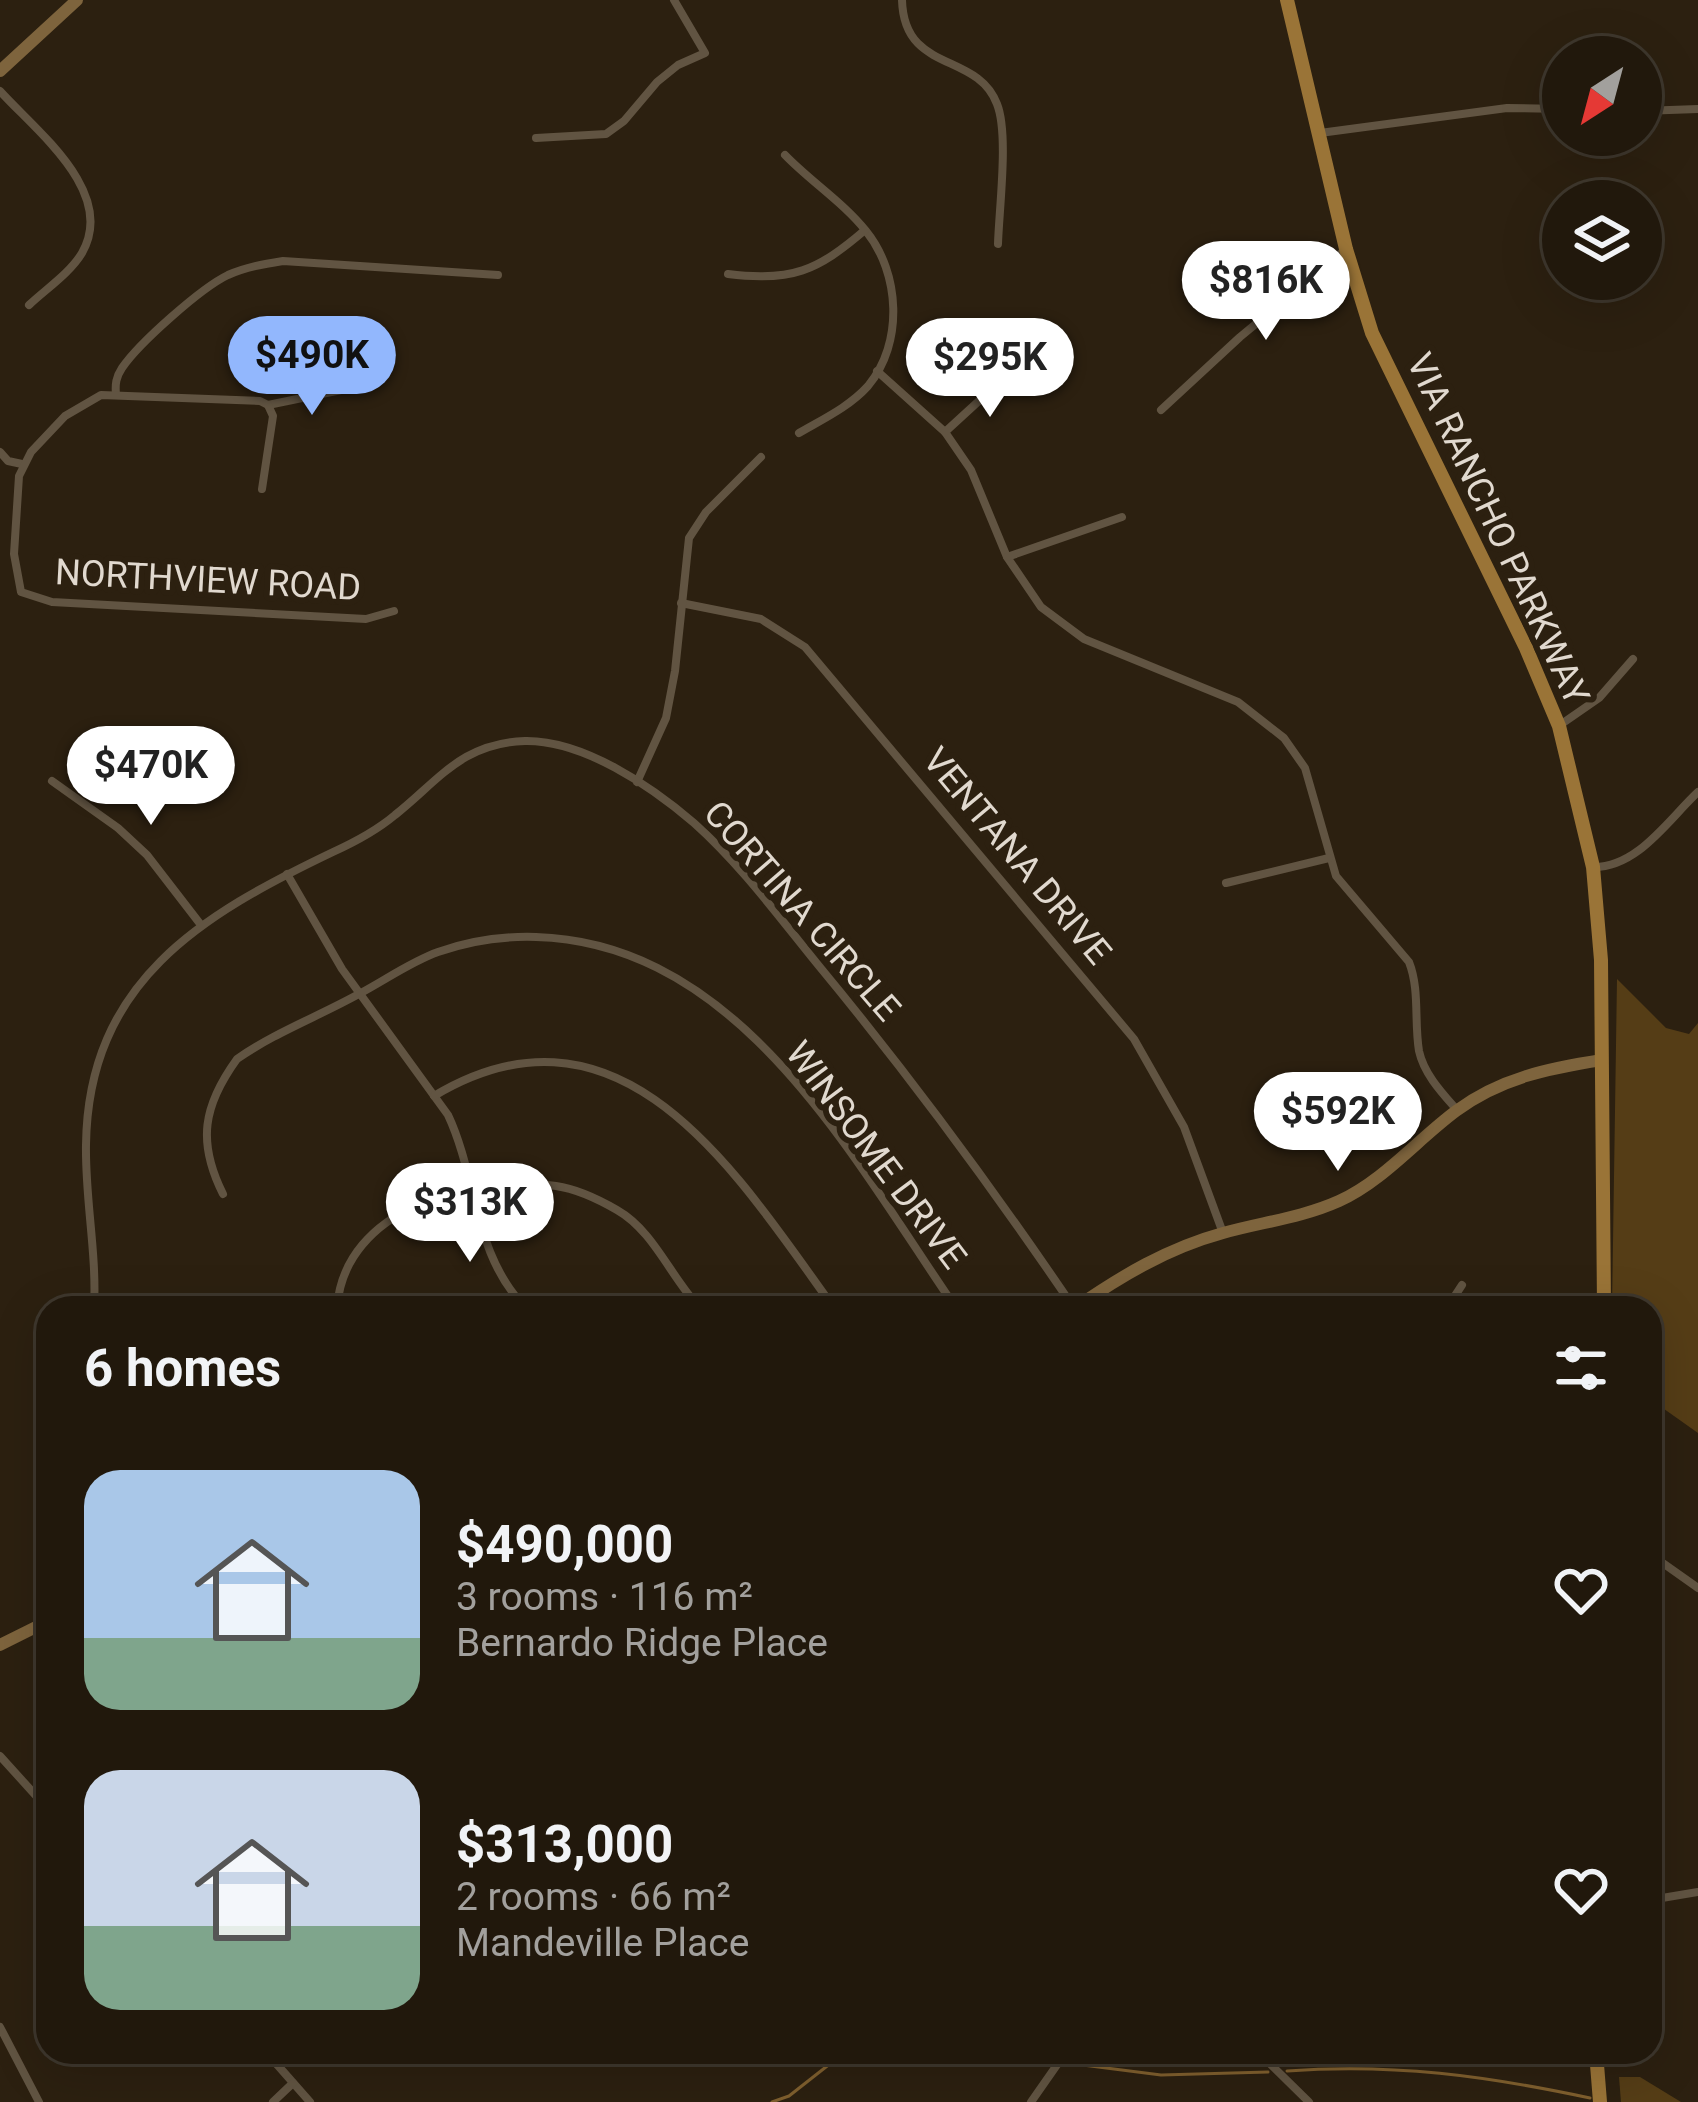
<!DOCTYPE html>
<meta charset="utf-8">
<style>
body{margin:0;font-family:Roboto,sans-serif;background:#292115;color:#f1f3f6;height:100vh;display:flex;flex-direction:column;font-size:45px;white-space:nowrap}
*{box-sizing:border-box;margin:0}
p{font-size:39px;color:#a2a09d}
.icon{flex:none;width:66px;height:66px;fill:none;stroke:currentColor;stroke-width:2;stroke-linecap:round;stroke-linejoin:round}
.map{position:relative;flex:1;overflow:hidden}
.details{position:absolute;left:36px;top:1296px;width:1626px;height:768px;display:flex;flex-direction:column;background:#21180c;border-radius:36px;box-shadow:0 12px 48px #0002,0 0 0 3px #3e372d}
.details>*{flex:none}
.needle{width:78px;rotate:216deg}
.tools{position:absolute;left:1542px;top:36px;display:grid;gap:24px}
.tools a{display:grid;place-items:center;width:120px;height:120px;border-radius:50%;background:#21180c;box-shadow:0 12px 48px #0002,0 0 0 3px #3e372d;font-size:60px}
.price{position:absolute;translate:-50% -102px;padding:0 27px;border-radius:42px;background:#fff;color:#222;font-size:39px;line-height:78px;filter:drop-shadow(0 3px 6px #0008)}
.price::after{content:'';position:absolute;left:50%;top:72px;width:36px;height:27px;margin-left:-18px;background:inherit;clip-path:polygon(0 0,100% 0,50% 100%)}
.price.on{background:#92b7fd;color:#111}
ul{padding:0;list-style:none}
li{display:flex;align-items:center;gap:36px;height:300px;padding:0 48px}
li span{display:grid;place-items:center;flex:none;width:336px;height:240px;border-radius:36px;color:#555}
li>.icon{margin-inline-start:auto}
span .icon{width:144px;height:144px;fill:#fffc;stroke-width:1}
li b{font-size:51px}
h2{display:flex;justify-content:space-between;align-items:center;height:144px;padding:0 48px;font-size:51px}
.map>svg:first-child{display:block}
.green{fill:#553d16}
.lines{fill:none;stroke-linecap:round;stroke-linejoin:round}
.stream{stroke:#7f5f2e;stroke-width:3}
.street{stroke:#615442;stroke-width:8}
.secondary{stroke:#7e643d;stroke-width:12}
.primary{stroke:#9a7437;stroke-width:14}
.labels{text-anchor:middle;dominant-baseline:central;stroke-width:12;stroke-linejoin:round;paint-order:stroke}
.street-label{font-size:36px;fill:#e1d9cf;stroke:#2c2010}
</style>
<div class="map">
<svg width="1698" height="2102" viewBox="0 0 1698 2102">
<rect width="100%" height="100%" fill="#2c2010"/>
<g class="green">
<path d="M1617,979L1666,1028L1689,1034L1698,1023V1433L1650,1399V1308H1612Z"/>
<path d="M1619,2077H1640L1681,2102H1621Z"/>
</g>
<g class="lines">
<g class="stream">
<path d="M940,2052L1050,2061"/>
<path d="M1067,2063L1161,2075L1268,2072"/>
<path d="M1287,2071C1393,2063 1487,2076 1590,2098"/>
<path d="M772,2102L789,2096L845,2052"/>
</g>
<g class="street">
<path d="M902,0C904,74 977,51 997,104C1009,134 999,209 998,244"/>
<path d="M0,91C36,131 117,192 82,253C70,273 46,289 29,305"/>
<path d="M1641,111L1698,109"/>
<path d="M1320,133L1507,108L1563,109"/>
<path d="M536,138L606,134L624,121L657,82L678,65L705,53L674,0"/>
<path d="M785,155C810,181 844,203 866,231C900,273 904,343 868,386C849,407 823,419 799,433"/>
<path d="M728,274C792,282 817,271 865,230"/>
<path d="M877,371L945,432L971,470L1007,557L1041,607L1084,639L1238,702L1284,738L1305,768L1336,876L1409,962C1420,990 1414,1021 1419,1051C1424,1074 1442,1093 1457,1110"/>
<path d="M116,395C115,384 116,377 122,368C139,343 201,288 228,275C246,267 264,264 283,261L498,275"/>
<path d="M268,405L346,389"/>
<path d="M1161,410L1240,337L1346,249"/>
<path d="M945,432L1005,377"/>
<path d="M0,452L8,461L22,464"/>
<path d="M262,489L273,416L268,405L260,401L101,395L65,416L31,452L19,476L14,554L21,592L52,602L366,619L394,611"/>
<path d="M1007,557L1122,517"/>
<path d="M681,603L761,619L805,647L1134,1039L1184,1127L1223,1233"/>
<path d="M1560,725L1599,698L1633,659"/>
<path d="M52,781L118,828L147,855L201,925"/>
<path d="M637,782L666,718L675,671L689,538L706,512L761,457"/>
<path d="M1594,867C1638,867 1668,820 1698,792"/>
<path d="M287,874L342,969L448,1115C478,1179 473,1255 526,1308"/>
<path d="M1226,883L1329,858"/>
<path d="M434,1096C623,983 739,1177 834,1308"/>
<path d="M223,1194C197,1142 203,1106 237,1059C274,1033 317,1017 357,995C384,981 410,962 438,952C469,941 504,936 536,937C741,943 853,1159 956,1308"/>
<path d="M94,1308C97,1253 85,1199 86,1145C88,982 201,915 333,852C355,842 376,831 395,815C439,780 462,743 525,741C583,740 651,786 694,823C741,865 779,917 819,966C910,1076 994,1190 1074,1308"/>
<path d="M337,1308C344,1207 473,1174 556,1186C577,1189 598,1199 617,1210C654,1231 671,1278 700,1308"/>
<path d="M1447,1308L1462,1285"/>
<path d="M1650,1554L1698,1588"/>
<path d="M0,1756L48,1809"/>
<path d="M1650,1900L1698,1892"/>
<path d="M0,2027L39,2102"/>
<path d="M266,2052L310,2102"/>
<path d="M1258,2052L1309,2102"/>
<path d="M273,2102L293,2083"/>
<path d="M1031,2102L1066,2052"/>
</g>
<g class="secondary">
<path d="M0,71L77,0"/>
<path d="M1075,1308C1121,1276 1168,1248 1223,1233C1262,1222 1301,1218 1339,1201C1383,1181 1417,1140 1456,1111C1500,1078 1550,1068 1602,1060"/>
<path d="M0,1645L48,1621"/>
</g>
<g class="primary">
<path d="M1287,0L1346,249L1372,333L1526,648L1559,726L1593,867L1601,960L1604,1308"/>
<path d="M1596,2052L1600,2102"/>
</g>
</g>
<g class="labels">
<g class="street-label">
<text transform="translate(1498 529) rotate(65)">VIA RANCHO PARKWAY</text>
<text transform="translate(208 580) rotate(3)">NORTHVIEW ROAD</text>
<text transform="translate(1017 856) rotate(50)">VENTANA DRIVE</text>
<text transform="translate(802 911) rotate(49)">CORTINA CIRCLE</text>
<text transform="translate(876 1155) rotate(53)">WINSOME DRIVE</text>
</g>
</g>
</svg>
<div class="tools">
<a><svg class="needle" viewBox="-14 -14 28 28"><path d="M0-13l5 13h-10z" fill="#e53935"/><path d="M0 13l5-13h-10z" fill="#a2a09d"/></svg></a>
<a><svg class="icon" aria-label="layers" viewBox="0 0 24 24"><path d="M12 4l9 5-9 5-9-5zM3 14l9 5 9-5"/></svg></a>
</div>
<b class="price" style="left:1266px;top:343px">$816K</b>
<b class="price on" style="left:312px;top:418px">$490K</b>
<b class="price" style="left:990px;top:420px">$295K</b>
<b class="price" style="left:151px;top:828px">$470K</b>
<b class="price" style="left:1338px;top:1174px">$592K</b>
<b class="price" style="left:470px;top:1265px">$313K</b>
<section class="details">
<h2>6 homes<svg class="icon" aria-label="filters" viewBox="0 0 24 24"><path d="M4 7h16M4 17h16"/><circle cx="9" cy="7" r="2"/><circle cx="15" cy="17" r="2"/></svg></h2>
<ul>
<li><span style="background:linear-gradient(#a9c7e8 70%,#7fa58c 0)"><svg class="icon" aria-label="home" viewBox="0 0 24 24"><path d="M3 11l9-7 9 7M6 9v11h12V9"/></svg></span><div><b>$490,000</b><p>3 rooms · 116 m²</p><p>Bernardo Ridge Place</p></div><svg class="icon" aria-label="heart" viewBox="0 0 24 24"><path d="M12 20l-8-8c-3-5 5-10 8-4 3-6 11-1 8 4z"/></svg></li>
<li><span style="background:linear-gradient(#c9d6e8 65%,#7fa58c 0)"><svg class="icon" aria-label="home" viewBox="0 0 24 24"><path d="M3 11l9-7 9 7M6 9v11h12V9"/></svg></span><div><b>$313,000</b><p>2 rooms · 66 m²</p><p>Mandeville Place</p></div><svg class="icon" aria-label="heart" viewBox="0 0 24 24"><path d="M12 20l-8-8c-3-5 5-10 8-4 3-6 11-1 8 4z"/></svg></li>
</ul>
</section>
</div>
